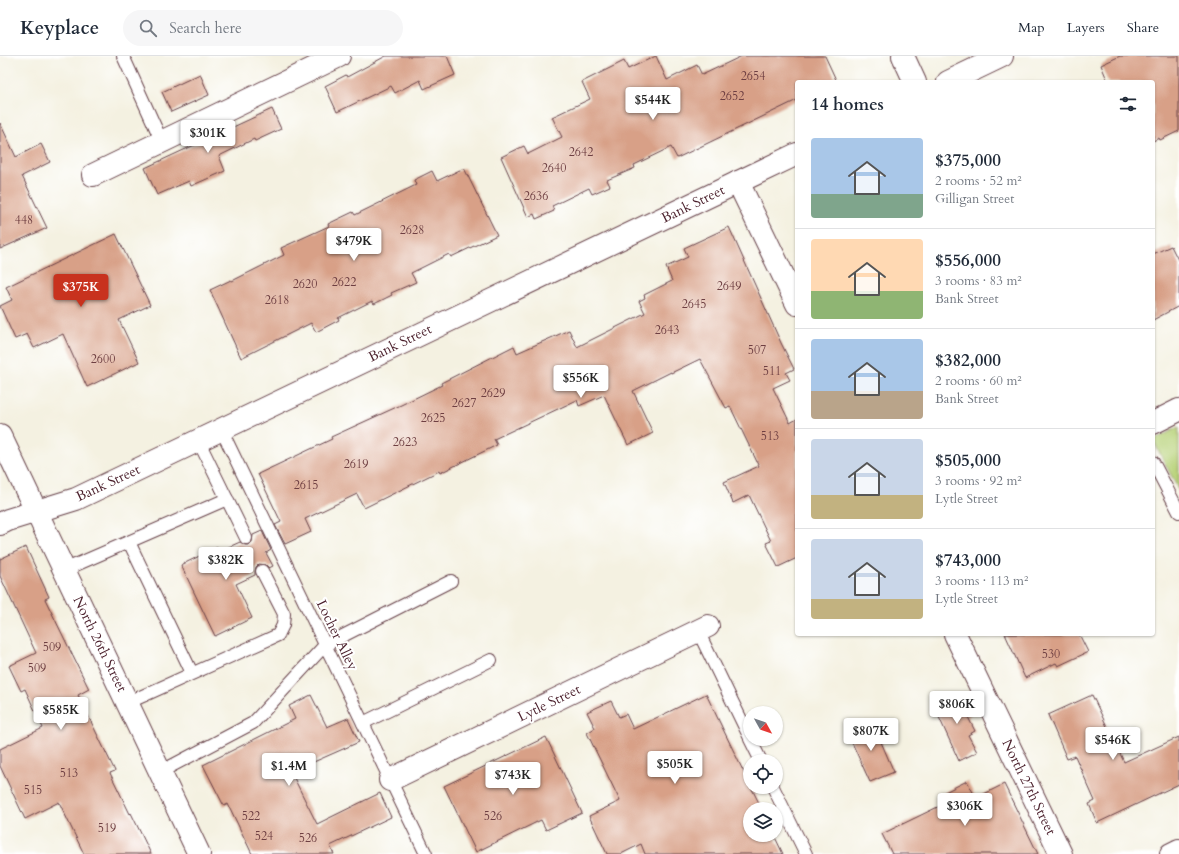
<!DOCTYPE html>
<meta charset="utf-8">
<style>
body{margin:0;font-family:Cardo,serif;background:#f6f6f7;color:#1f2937;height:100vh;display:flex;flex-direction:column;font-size:15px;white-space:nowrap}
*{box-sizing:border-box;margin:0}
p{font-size:13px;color:#747a83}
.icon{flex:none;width:22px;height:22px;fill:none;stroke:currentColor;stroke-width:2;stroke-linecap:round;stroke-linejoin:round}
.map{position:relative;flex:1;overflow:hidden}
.side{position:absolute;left:795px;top:24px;width:360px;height:556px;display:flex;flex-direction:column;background:#fff;border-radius:4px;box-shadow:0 1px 3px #0004}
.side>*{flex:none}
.needle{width:26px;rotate:130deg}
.fabs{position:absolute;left:743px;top:650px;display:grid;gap:8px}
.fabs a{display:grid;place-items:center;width:40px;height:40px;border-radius:50%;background:#fff;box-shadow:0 1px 3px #0004;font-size:20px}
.price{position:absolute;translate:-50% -34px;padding:0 9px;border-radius:4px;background:#fff;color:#222;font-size:13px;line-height:26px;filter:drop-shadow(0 1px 2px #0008)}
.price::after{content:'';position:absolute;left:50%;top:24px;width:12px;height:9px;margin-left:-6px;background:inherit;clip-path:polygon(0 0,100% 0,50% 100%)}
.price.active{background:#c8321e;color:#fff}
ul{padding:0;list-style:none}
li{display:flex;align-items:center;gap:12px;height:100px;padding:0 16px}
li+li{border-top:1px solid #e0e1e3}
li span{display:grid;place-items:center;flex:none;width:112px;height:80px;border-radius:4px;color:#555}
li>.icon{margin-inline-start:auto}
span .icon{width:48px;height:48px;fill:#fffc;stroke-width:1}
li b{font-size:17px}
h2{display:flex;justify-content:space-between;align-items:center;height:48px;padding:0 16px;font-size:17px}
header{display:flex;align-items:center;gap:24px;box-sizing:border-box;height:56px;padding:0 20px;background:#fff;border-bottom:1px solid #e0e1e3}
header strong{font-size:19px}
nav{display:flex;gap:22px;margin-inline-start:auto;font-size:14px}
.search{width:280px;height:36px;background:#f6f6f7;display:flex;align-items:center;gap:10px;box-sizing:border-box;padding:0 14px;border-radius:22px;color:#747a83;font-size:15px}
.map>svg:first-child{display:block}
.green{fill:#b5d075;stroke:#807850}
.building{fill:#d8a087}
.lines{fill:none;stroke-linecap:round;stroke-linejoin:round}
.service-casing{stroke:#643e46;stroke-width:14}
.minor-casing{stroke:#643e46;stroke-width:24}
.tertiary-casing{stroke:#643e46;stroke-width:24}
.service{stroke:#fff;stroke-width:12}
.minor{stroke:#fff;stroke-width:22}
.tertiary{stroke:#fff;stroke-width:22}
.labels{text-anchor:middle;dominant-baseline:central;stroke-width:4;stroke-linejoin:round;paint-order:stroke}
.number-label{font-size:12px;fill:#6e3f42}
.street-label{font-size:14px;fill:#4a1f2b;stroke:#fff}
</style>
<header>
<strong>Keyplace</strong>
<div class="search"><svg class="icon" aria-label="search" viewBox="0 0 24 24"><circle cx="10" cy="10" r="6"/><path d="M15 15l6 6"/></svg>Search here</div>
<nav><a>Map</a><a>Layers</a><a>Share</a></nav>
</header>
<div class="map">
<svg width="1179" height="798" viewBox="0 0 1179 798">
<rect width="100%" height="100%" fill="#fff"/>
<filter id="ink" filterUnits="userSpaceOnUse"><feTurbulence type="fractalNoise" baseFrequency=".025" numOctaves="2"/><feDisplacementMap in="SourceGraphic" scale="8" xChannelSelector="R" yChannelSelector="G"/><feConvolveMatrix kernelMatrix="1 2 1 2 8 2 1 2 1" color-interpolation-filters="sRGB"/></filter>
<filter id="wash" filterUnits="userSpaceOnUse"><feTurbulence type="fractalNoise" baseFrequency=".012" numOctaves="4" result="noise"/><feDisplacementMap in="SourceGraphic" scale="16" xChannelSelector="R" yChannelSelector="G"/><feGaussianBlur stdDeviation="0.9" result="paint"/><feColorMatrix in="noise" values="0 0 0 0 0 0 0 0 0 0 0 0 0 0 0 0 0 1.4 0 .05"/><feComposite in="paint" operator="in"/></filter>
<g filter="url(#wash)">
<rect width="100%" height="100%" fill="#f4f1e1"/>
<path class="green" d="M1179,371V435L1153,384Z"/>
<g id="blocks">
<g class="building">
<path d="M386,0H447L455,19L424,33L420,24L395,37L391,30L337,56L325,30L346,19L347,21Z"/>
<path d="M656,0L667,24L697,9L702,19L742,0H825L837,26H797V44L677,102L671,91L634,109L635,112L607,124L610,130L592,138L589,132L552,150L554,155L536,163L534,158L528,161L501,101L524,90L528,98L562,81L552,61L590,43L582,26L624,5L628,13Z"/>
<path d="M1120,0H1179V75L1160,84L1159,82L1153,85V26H1108L1101,9Z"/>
<path d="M200,18L209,39L171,56L162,36Z"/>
<path d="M272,53L281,73L255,85L254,83L219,100L225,115L191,130L189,125L157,139L145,112Z"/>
<path d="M0,67L16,101L41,88L50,106L22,120L47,172L0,193Z"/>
<path d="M464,112L497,179L451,201L449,198L411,217L416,226L391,237L392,239L374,248L372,245L338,262L339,264L316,276L311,267L241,302L210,234L231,224L232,225L284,199L281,192L329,170L328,168L353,156L355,159L416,129L414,124L432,115L437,125Z"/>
<path d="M729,171L781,287L794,313L786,317L790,324L773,332L790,367L797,363V502L778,511L766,487L771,485L749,439L733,447L724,426L759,410L730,350L726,352L700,303L671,317V316L633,335L653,377L628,389L604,339L579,350L577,344L494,383L497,389L440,417L439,415L364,452L357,438L305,463L311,476L285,488L275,469L281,466L258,418L332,383L331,381L401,349L442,329L441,327L514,290L517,297L569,274L577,291L645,257L639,245L645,242L644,239L672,225L666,211L688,201L684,192Z"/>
<path d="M116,178L150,249L119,264L139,306L87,331L63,278L34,292L27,278L15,283L0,250L12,244L6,231Z"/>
<path d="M1171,190L1179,206V250L1153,264V198Z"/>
<path d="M262,475L271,494L266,497L273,510L269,512L266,509L259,508L256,511L255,515V519L236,528L252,562L215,580L181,509L218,491L220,495L240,486L245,489H249L252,486L253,479Z"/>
<path d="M26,491L49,541L45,543L89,633L78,639L115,715L110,717L130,758L131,757L151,798H84L59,746L25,763L0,710V693L43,672L25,633L21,635L9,610L36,597L0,520V503Z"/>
<path d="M1005,578H1079L1088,596L1058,610L1056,607L1025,622Z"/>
<path d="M706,638L750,729V731H751L762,753H750V779H774L783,798H645L641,788L621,798H607L589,760L620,745L587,677L595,672L587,656L611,645L619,661L626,658L633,673Z"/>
<path d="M311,639L327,671L348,662L359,686L291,716L317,768L380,737L391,761L330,790L334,798H252L228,748L224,750L203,709L295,663L289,650Z"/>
<path d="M962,639L971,658L968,661L975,675L968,679L977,696L959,705L933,648L947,641L949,645Z"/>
<path d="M1092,639L1124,706L1179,681V728L1097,767L1089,748L1095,745L1075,700L1067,703L1048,659Z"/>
<path d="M874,666L883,686H881L894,716L870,726L848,678Z"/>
<path d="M546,681L582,757L546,774L541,764L476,796L444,730Z"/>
<path d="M967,725L976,742L1004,728L1038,798H892L882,778L948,746L943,737Z"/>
</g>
</g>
</g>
<g filter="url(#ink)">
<use href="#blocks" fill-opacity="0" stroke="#643e46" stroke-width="1"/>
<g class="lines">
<g class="service-casing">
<g id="service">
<path d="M123,0L162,86"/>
<path d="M221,373L426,798"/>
<path d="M198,384L246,482"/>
<path d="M1153,406L1179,456"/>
<path d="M129,486L192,617"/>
<path d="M64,514L227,443"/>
<path d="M698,575L750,682"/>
<path d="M127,647L278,579L283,569L284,558L262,515"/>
<path d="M363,667L491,604"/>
<path d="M750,683L761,705"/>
<path d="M160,716L253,667L325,589L451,525"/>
<path d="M773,731L806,798"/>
</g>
</g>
<g class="minor-casing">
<g id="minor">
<path d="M903,0L915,26"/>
<path d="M93,119L339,0"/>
<path d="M738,126L797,248"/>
<path d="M1153,367L1179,354"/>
<path d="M955,578L1061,798"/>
<path d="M390,724L708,570"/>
</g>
</g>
<g class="tertiary-casing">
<g id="tertiary">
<path d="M948,26L1002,0"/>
<path d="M0,379L199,798"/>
<path d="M0,468L8,464L76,443L797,98"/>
<path d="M1171,798L1179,794"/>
</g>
</g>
<use href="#service" class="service"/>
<use href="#minor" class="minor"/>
<use href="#tertiary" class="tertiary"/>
</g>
</g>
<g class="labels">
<g class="number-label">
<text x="753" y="20">2654</text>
<text x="732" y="40">2652</text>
<text x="581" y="96">2642</text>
<text x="554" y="112">2640</text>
<text x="536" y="140">2636</text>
<text x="24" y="164">448</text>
<text x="412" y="174">2628</text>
<text x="344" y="226">2622</text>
<text x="305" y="228">2620</text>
<text x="729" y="230">2649</text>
<text x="277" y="244">2618</text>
<text x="694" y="248">2645</text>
<text x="667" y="274">2643</text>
<text x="757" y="294">507</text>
<text x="103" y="303">2600</text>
<text x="772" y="315">511</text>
<text x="493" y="337">2629</text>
<text x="464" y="347">2627</text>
<text x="433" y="362">2625</text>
<text x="770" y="380">513</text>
<text x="405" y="386">2623</text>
<text x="356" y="408">2619</text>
<text x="306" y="429">2615</text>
<text x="52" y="591">509</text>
<text x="1051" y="598">530</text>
<text x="37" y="612">509</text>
<text x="69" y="717">513</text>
<text x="33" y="734">515</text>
<text x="251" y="760">522</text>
<text x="493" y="760">526</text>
<text x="107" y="772">519</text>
<text x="264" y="780">524</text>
<text x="308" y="782">526</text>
</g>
<g class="street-label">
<text transform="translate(693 148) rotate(-26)">Bank Street</text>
<text transform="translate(400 287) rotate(-26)">Bank Street</text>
<text transform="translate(108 427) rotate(-25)">Bank Street</text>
<text transform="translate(337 579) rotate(64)">Locher Alley</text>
<text transform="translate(100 588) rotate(64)">North 26th Street</text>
<text transform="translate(549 647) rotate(-26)">Lytle Street</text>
<text transform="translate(1029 731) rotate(64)">North 27th Street</text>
</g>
</g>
</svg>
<div class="fabs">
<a><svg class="needle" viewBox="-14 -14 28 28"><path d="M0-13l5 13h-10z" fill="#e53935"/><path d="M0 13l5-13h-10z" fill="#747a83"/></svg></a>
<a><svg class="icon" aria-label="locate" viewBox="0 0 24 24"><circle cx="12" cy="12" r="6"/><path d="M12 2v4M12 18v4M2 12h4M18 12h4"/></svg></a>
<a><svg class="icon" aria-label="layers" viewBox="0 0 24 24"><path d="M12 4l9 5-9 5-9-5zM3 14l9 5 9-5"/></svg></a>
</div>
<b class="price" style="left:653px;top:65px">$544K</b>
<b class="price" style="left:208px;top:98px">$301K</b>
<b class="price" style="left:354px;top:206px">$479K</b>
<b class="price active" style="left:81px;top:252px">$375K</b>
<b class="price" style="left:581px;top:343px">$556K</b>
<b class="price" style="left:226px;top:525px">$382K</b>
<b class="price" style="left:957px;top:669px">$806K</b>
<b class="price" style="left:61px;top:675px">$585K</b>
<b class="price" style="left:871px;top:696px">$807K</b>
<b class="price" style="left:1113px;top:705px">$546K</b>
<b class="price" style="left:675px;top:729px">$505K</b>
<b class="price" style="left:289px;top:731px">$1.4M</b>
<b class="price" style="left:513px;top:740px">$743K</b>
<b class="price" style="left:965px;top:771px">$306K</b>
<section class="side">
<h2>14 homes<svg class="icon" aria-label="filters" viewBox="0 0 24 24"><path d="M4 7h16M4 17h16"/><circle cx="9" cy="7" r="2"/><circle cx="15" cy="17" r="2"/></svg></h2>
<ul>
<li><span style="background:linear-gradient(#a9c7e8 70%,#7fa58c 0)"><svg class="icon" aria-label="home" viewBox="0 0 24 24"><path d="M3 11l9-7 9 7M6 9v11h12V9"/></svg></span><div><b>$375,000</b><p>2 rooms · 52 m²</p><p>Gilligan Street</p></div></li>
<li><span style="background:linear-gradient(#ffd9b3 65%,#8fb573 0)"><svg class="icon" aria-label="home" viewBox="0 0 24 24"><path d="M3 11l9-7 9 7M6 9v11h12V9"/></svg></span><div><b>$556,000</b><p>3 rooms · 83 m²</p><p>Bank Street</p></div></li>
<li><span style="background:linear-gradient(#a9c7e8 65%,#b9a48a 0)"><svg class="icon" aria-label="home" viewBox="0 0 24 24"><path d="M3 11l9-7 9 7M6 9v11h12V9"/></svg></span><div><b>$382,000</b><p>2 rooms · 60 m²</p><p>Bank Street</p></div></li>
<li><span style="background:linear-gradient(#c9d6e8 70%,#c2b280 0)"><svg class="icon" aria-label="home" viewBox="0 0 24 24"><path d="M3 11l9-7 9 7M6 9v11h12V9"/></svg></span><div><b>$505,000</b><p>3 rooms · 92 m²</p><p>Lytle Street</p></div></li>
<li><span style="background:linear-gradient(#c9d6e8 75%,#c2b280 0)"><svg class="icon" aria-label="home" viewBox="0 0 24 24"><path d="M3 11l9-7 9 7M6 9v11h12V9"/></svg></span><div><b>$743,000</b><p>3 rooms · 113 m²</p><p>Lytle Street</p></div></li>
</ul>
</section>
</div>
